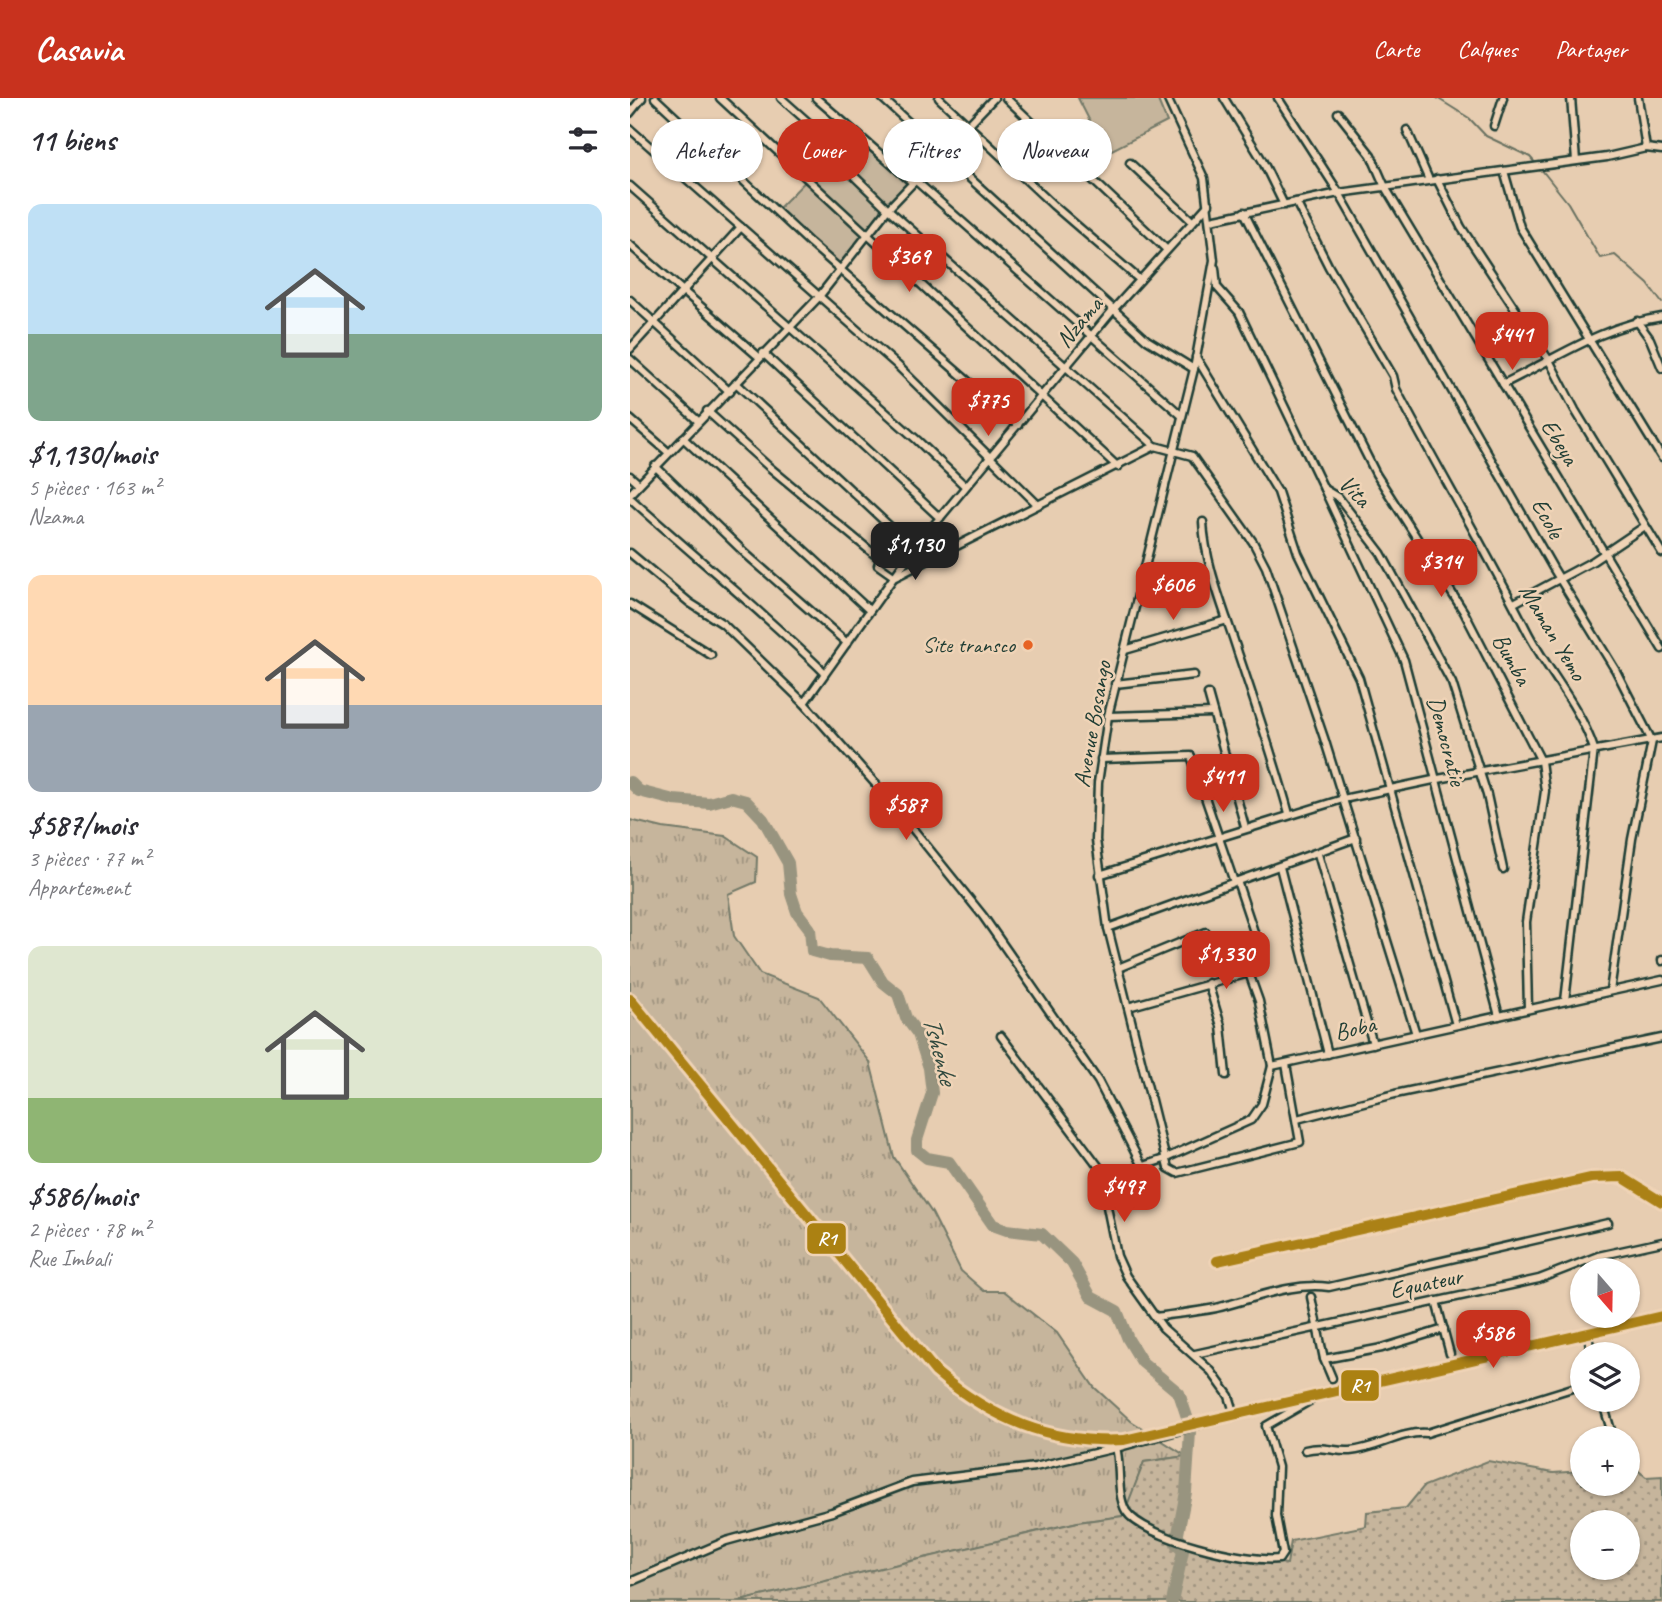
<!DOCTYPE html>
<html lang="fr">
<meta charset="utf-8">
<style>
body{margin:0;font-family:Caveat,sans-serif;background:#f7f7f7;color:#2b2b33;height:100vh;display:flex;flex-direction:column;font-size:26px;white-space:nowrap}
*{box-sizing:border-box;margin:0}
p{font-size:23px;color:#7c7c81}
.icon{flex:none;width:38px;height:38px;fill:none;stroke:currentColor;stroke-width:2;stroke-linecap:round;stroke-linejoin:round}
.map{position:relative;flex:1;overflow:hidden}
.sheet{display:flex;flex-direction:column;background:#fff;width:630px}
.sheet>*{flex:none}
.banner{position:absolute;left:21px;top:21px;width:665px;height:63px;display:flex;gap:14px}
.needle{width:46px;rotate:160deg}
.fabs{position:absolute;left:940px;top:1160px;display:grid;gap:14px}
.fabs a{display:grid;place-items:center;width:70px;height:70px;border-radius:50%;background:#fff;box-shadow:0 2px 5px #0004;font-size:35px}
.price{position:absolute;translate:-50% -60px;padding:0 16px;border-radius:14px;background:#c8321e;color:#fff;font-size:23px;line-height:46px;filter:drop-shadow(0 2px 4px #0008)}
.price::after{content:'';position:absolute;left:50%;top:42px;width:21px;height:16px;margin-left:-10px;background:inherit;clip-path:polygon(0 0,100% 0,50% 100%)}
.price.current{background:#222;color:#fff}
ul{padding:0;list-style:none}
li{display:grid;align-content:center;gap:14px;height:371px;padding:0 28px}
li span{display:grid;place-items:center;height:217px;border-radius:14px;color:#555}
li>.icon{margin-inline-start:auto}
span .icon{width:126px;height:126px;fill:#fffc;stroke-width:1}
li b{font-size:30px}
h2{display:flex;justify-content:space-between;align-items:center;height:84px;padding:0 28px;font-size:30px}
.chip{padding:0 24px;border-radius:32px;background:#fff;box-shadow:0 2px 5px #0004;font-size:24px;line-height:63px}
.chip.current{background:#c8321e;color:#fff}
header{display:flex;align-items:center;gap:42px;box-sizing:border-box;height:98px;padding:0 35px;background:#c8321e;color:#fff}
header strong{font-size:33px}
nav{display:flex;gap:38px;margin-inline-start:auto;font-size:24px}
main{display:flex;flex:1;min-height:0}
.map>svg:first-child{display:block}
.grass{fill:url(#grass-tufts);stroke:#727968;stroke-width:2}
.park{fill:url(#park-dots);stroke:#727968;stroke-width:2;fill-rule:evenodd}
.pitch{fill:#c6b59c;stroke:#727968;stroke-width:2}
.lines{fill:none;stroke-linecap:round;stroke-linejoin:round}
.stream{stroke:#687161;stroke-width:2}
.river{stroke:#98947f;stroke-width:12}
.street-casing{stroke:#1f3d34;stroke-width:11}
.street{stroke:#efd3b6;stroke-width:6}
.rail-casing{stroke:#1f3d34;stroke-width:4.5}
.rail{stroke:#efd3b6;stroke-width:2;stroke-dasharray:5;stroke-linecap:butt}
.rail-1-casing{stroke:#efd3b6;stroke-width:16}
.rail-1{stroke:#ab8112;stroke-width:10}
.bus-dot{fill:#e76323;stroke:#efd3b6;stroke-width:2.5}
.labels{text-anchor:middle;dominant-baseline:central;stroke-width:5;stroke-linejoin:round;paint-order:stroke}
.bus-label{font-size:22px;fill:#1f3d34;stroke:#efd3b6;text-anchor:end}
.street-label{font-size:24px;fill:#1f3d34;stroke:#efd3b6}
.water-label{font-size:26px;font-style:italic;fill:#314a3f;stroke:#efd3b6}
.line-badge{stroke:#efd3b6;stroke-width:2.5}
.badge-label{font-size:19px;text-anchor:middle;font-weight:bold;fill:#fff}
</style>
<header>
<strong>Casavia</strong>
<nav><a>Carte</a><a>Calques</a><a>Partager</a></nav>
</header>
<main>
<section class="sheet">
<h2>11 biens<svg class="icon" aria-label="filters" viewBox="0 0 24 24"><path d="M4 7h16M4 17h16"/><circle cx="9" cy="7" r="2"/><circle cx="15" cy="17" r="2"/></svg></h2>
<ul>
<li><span style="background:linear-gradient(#bfe0f5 60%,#7fa58c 0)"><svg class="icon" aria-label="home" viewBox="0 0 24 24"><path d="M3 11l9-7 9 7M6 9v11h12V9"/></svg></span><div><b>$1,130/mois</b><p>5 pièces · 163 m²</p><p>Nzama</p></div></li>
<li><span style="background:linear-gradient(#ffd9b3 60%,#9aa5b1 0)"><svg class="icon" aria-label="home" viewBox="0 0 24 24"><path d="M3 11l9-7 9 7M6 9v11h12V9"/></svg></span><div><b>$587/mois</b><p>3 pièces · 77 m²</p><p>Appartement</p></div></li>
<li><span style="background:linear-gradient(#dfe7d0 70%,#8fb573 0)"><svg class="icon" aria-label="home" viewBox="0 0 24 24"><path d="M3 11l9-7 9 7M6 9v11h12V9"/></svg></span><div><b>$586/mois</b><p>2 pièces · 78 m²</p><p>Rue Imbali</p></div></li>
</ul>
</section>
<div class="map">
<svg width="1032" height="1504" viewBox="0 0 1032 1504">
<defs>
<pattern id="grass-tufts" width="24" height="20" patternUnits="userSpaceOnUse" patternTransform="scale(1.75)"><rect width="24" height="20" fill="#c6b59c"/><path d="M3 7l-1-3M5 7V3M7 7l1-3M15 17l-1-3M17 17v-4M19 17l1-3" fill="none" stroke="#a09480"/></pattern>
<pattern id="park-dots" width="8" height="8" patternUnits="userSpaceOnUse" patternTransform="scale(1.75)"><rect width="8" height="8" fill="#c6b59c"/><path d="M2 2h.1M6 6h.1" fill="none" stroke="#a09480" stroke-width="1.8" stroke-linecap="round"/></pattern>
</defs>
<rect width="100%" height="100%" fill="#e7cdb1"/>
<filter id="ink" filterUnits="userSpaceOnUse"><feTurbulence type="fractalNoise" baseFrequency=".0143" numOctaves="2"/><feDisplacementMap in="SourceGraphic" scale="14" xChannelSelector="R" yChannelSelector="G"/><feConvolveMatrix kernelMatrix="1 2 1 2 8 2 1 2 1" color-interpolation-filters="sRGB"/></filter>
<g filter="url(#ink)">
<path class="grass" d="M0,722L33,730L95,738L127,759L126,784L98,796L104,838L130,876L189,899L240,964L264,1059L302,1115L331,1173L354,1193H374L427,1235L464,1289L501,1323L556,1358L514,1364L494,1418L448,1424L106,1504H0Z"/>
<path class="park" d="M556,1358L549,1435L577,1456L657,1466L661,1443L736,1428L737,1414L776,1410L794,1388L858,1363L923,1375L952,1373V1386H998V1369H1004L1016,1379L1032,1378V1504H106L448,1424L493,1418L514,1364ZM952,1424H998V1470H952Z"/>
<g class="pitch">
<path d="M448,0H527L537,24L476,55Z"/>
<path d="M225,33L286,87L208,166L147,112Z"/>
</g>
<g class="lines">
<g class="stream">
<path d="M807,0L839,20L856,38L900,59L907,67"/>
<path d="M911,71L938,105L970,160L985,157L1018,186L1032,205"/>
</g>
<g class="river">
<path d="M0,684L9,693L44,702L79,705L101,699L116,703L133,721L158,765L161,796L167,814L180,831L182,853L200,858L238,860L253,884L268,896L276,920L288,936L299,970L302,995L287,1042V1052L297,1060L319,1064L363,1127L377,1132L412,1136L442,1165L461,1199L487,1213L498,1241L512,1264L549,1295L558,1322"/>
<path d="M542,1504L553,1453L546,1446L556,1394L560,1334"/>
</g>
<g class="street-casing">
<g id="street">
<path d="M25,0L180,145L388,327"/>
<path d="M90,0L488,369"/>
<path d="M151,0L188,33L194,49L258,111L525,348"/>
<path d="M186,0L283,85"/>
<path d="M252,0L517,242L564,271"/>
<path d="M309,0L423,107L510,182"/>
<path d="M376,0L536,151"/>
<path d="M537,0L574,80L584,162L564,271L478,618L468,685L466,742L478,830L538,1070L547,1075L670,1044L656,966"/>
<path d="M594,0L632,62L654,107"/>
<path d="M648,0L709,95L923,470L986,573L1022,643L1002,741L980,893"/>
<path d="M941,0L946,63"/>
<path d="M1008,0L1016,50"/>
<path d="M0,15L12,0"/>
<path d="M708,15L741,57L755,89L1032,551"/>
<path d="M864,28L873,0"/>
<path d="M0,31L267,267L407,406"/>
<path d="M777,32L799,82"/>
<path d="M500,65L562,123"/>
<path d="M874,73L890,129L1032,360"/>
<path d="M807,81L831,129L920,264L945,312L1032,455"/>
<path d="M286,83L551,317"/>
<path d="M0,88L287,342L335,388"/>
<path d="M666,104L699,169L763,278L766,291C808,371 855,450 896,531C917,573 949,606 964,651L935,903"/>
<path d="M614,114L746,376L834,514L911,663L915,693L896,824L898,911"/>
<path d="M581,122L709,95L977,59L1016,50L1032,52"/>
<path d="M0,147L129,259"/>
<path d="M585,170L587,189L609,214L694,391L709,400L751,455L822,585L857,697L873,771"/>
<path d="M0,202L100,294"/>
<path d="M1007,223L1020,241L1032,270"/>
<path d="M0,251L111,129"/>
<path d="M133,255L310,420"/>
<path d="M566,259L648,394L668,455L729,580L826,927"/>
<path d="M0,261L68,323"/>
<path d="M106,285L284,451"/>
<path d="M873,286C927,260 972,228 1032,219"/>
<path d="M77,313L138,368L250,461L248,467L265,479L525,348L562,358L623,444L636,469L694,640L786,936"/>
<path d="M0,321L38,354"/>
<path d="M53,340L239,512"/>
<path d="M25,368L117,457L217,545"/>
<path d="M0,378L9,386"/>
<path d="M694,391L774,562L869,918"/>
<path d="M0,396L188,200L258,111L364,0"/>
<path d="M0,400C65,459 132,513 195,575"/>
<path d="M573,424C575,468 595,513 608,555C626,608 644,661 659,716"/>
<path d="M0,455L60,505L93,526L174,605L258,700L353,818L468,983L512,1068"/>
<path d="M884,505L963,463L1015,428"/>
<path d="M0,506L81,557"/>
<path d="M495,552L597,522"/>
<path d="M485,586L564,577"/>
<path d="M578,596L615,729"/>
<path d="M174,605L284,451L483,212L579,106"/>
<path d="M478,618L583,615"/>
<path d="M471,661L561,658L604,784"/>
<path d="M688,756L743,946"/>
<path d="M650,769L698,956"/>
<path d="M469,777L713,701L808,681L1032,640"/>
<path d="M607,783L629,849"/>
<path d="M478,830L726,740"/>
<path d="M1032,862V863"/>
<path d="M488,870L576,834"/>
<path d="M578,885L591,928L596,977"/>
<path d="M498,909L619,875L629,903L642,968"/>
<path d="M371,938L469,1069L487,1158L496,1178L533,1230L581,1273L599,1298L605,1317"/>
<path d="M667,1021L765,996L1032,940"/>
<path d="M471,1082L534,1061L621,1022L632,1006L642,968L1032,882"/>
<path d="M681,1199L694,1261L702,1280"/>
<path d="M806,1203L820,1256"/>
<path d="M525,1219C545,1216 566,1214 586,1210C624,1201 660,1184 699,1189L978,1125"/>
<path d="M958,1236L961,1256"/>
<path d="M565,1256L909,1181L968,1158L1032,1144"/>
<path d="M694,1261L752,1250L814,1231"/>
<path d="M972,1302L983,1339"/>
<path d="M486,1350L605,1317L1032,1219"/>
<path d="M675,1352C694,1347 703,1354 720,1353C747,1351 770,1333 797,1335L952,1287"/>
<path d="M0,1484L96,1443L202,1414L282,1384L405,1369L486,1350C491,1364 486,1396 496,1413C513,1440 618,1465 649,1461L653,1455L646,1418L648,1369L636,1328L688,1298"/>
</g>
</g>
<use href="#street" class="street"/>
<g class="rail-casing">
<path id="rail" d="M587,1163L961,1080L992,1079L1032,1104"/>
</g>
<use href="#rail" class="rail"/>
<g class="rail-1-casing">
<g id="rail-1">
<path d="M0,901L306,1274C362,1321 421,1346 494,1342L1032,1218"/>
<path d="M587,1163L961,1080L992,1079L1032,1104"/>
</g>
</g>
<use href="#rail-1" class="rail-1"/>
</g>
</g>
<circle class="bus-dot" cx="398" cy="547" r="6"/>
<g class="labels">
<g class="bus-label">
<text x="385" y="547">Site transco</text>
</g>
<g class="street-label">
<text transform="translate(449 224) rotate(-50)">Nzama</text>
<text transform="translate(930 344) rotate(58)">Ebeya</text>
<text transform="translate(725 393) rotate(46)">Vita</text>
<text transform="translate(918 420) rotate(61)">Ecole</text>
<text transform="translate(923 534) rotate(59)">Maman Yemo</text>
<text transform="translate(882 561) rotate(61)">Bumba</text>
<text transform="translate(462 626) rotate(-80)">Avenue Bosango</text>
<text transform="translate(817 643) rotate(75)">Democratie</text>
<text transform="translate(725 930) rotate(-13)">Boba</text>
<text transform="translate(796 1185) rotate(-12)">Equateur</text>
</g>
<g class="water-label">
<text transform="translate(310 952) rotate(75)">Tshenke</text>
</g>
</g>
<g class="line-badge">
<rect x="176" y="1124" width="41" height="33" rx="7" fill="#ab8112"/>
<rect x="710" y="1271" width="40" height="33" rx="7" fill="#ab8112"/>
</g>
<g class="badge-label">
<text x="197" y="1147">R1</text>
<text x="730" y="1294">R1</text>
</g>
</svg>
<div class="fabs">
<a><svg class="needle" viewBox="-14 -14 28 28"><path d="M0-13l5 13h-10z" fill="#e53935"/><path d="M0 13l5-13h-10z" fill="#7c7c81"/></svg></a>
<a><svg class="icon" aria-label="layers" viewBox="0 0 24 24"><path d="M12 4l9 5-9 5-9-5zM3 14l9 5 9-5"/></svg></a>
<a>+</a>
<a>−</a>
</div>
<b class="price" style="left:279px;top:196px">$369</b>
<b class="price" style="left:882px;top:274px">$441</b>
<b class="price" style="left:358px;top:340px">$775</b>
<b class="price current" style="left:285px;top:484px">$1,130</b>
<b class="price" style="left:811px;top:501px">$314</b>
<b class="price" style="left:543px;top:524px">$606</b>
<b class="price" style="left:593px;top:716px">$411</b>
<b class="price" style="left:276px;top:744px">$587</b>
<b class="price" style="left:596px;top:893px">$1,330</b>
<b class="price" style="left:494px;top:1126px">$497</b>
<b class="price" style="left:863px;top:1272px">$586</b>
<div class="banner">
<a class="chip">Acheter</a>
<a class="chip current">Louer</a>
<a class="chip">Filtres</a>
<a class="chip">Nouveau</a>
</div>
</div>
</main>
